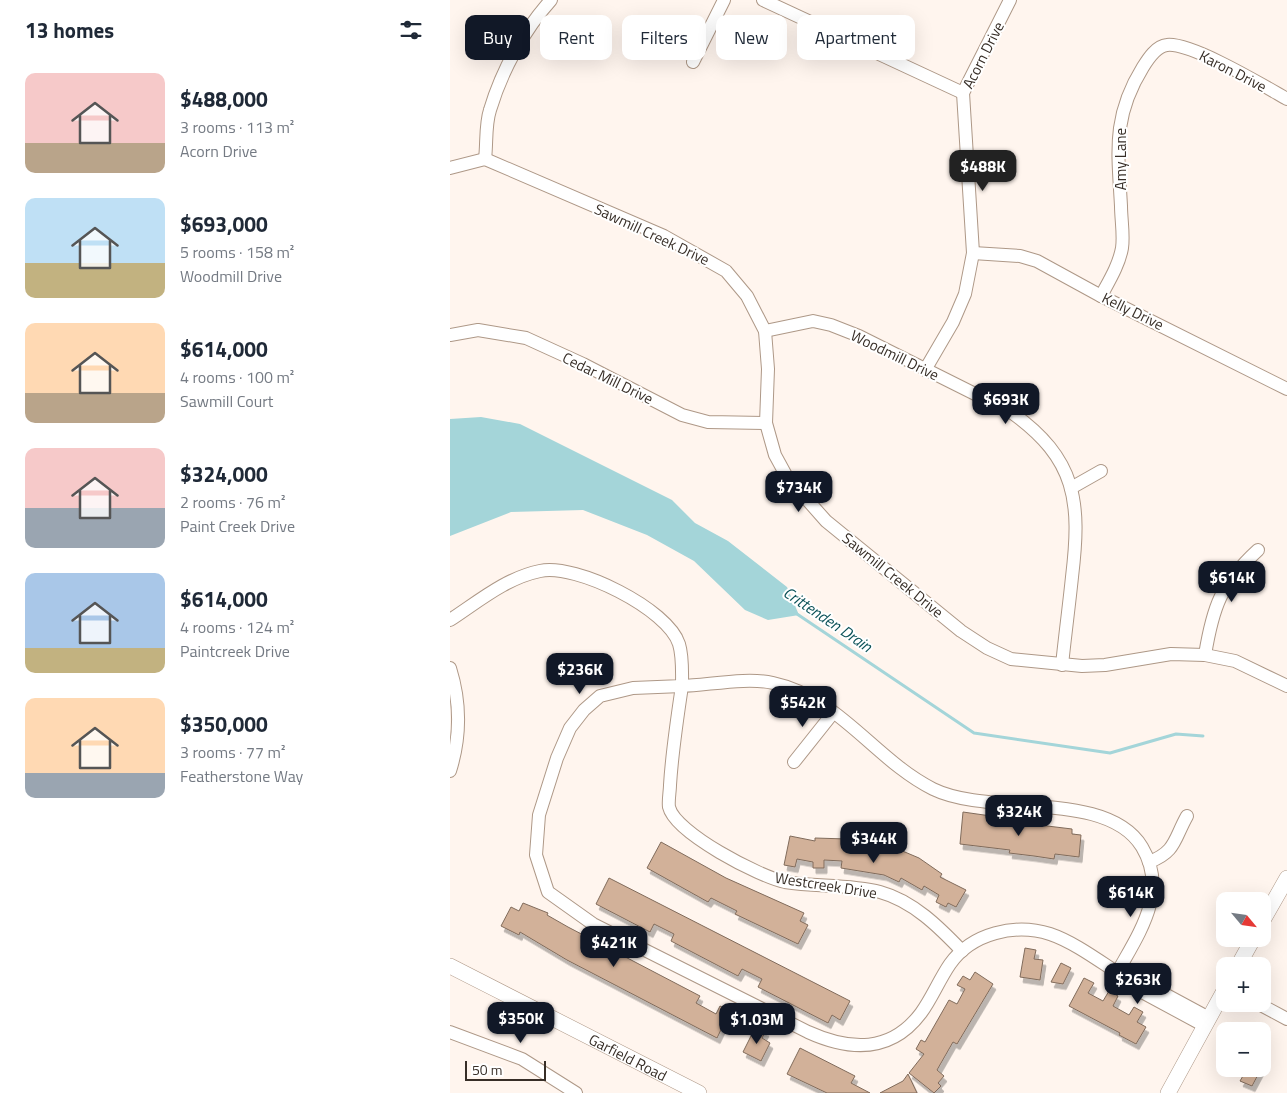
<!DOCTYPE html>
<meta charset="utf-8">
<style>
body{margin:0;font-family:"Titillium Web",sans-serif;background:#f2f2f3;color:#1f2937;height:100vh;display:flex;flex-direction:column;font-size:19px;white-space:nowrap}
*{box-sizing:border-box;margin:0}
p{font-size:16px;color:#747a83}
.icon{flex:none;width:28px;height:28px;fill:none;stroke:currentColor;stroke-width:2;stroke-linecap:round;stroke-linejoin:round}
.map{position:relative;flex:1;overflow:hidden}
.panel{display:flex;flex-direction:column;background:#fff;width:450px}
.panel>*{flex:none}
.banner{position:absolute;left:15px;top:15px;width:475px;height:45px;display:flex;gap:10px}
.needle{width:32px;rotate:119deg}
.fabs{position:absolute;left:766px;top:892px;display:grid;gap:10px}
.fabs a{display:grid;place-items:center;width:55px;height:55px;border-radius:10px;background:#fff;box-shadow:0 5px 20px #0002;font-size:25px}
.scale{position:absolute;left:15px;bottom:12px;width:81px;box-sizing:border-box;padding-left:5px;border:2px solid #372e27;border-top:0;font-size:14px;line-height:18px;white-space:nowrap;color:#372e27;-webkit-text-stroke:4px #fff;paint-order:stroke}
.price{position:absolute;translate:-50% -42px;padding:0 11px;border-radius:10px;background:#111827;color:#fff;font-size:16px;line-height:32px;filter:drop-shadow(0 1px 2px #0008)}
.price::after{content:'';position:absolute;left:50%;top:30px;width:15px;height:11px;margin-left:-8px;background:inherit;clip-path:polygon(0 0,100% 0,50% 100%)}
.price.on{background:#222;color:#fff}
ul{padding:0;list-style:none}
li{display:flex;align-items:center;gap:15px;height:125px;padding:0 25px}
li span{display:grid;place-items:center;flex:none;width:140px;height:100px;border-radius:10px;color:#555}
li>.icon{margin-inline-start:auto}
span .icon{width:60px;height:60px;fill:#fffc;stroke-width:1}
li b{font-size:21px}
h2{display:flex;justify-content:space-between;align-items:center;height:60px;padding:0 25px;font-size:21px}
.tag{padding:0 18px;border-radius:10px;background:#fff;box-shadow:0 5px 20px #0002;font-size:18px;line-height:45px}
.tag.on{background:#111827;color:#fff}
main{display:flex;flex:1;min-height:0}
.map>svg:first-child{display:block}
.water{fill:#a4d5d9}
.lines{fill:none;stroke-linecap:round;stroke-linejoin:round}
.stream{stroke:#a4d5d9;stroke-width:3}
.building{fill:#d2b199;stroke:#806b5b;filter:url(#shadow)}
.minor-casing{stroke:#ae9887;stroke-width:14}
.tertiary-casing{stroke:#ae9887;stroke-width:16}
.minor{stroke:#fff;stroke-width:12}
.tertiary{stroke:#fff;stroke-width:15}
.labels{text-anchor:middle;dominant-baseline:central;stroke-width:4;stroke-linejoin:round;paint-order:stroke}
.street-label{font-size:15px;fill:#372e27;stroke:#fff}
.water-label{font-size:16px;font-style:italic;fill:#0c5258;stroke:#fff}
</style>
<main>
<section class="panel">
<h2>13 homes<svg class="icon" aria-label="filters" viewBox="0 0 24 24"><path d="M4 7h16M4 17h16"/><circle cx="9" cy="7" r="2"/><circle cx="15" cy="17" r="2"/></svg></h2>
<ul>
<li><span style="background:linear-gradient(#f6c9c9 70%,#b9a48a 0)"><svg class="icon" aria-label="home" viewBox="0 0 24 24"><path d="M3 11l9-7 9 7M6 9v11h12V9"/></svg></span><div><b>$488,000</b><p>3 rooms · 113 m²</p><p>Acorn Drive</p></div></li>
<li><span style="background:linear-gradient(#bfe0f5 65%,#c2b280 0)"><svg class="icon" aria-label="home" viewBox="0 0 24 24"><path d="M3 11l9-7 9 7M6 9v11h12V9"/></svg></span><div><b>$693,000</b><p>5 rooms · 158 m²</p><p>Woodmill Drive</p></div></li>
<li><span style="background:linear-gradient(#ffd9b3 70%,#b9a48a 0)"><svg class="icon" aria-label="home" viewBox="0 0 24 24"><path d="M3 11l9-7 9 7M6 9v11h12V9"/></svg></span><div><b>$614,000</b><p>4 rooms · 100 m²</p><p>Sawmill Court</p></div></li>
<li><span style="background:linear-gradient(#f6c9c9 60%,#9aa5b1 0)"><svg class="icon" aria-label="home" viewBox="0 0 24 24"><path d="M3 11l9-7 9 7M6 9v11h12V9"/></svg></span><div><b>$324,000</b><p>2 rooms · 76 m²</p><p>Paint Creek Drive</p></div></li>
<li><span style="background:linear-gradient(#a9c7e8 75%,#c2b280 0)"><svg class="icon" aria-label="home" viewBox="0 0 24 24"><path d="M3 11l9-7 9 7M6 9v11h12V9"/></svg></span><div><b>$614,000</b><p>4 rooms · 124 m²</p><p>Paintcreek Drive</p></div></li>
<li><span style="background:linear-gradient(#ffd9b3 75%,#9aa5b1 0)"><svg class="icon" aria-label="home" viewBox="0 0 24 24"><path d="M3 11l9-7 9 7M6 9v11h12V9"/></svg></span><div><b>$350,000</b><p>3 rooms · 77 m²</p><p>Featherstone Way</p></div></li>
</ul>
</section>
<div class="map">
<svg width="837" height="1093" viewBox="0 0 837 1093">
<defs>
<filter id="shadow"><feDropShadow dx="3" dy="5.5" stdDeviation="0" flood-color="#0004"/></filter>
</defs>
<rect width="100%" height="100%" fill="#fff5ee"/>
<path class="water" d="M31,417L70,424L222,500L245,523L278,541L337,587L349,615L318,620L295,610L244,561L197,535L133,510L61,512L0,536V419Z"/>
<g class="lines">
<path class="stream" d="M347,614L524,733L660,753L726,734L753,736"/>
</g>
<g class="building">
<path d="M513,812L548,817V820L622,829V834L631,835L629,857L605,854L604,859L584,856L559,853L560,850L510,844Z"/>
<path d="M340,836L365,841V838L397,839L443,847L469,858L492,874L490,877L516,890L506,907L498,903L496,907L486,902L489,895L474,886L472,890L451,878L449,882L434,875L391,868L392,861L374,860V868H363V862L347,859L345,867L334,865Z"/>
<path d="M211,842L276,878L354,913L350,921L358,925L348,944L285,914L287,911L261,898L258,902L197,868Z"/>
<path d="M159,878L400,1001L390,1020L382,1015L378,1023L308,987L312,979L292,969L288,976L221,941L224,934L204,924L200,932L146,904Z"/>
<path d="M73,903L98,913L97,915L118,927L250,996L246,1003L266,1014L270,1006L280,1011L267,1038L117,960L70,932L69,935L51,926L61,907L69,911Z"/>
<path d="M575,948L586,950L584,959L593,960L590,980L570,977Z"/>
<path d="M611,963L621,968L613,984L601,982Z"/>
<path d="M525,972L543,984L507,1044L503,1042L487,1070L494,1076L488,1083L491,1086L484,1093L459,1073L474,1054L466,1049L471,1040L475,1042L499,1000L507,1004L515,989L507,985L513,976L520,980Z"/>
<path d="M634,978L644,983L638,993L653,1001L659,991L668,996L663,1006L679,1015L684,1007L693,1012L687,1022L696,1027L686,1044L669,1035L670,1033L619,1006Z"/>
<path d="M306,1026L316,1031L312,1038L320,1043L311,1061L293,1052Z"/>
<path d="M350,1048L405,1076L401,1083L420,1093H377L337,1074Z"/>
<path d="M797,1069H811L802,1086L790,1081Z"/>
<path d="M458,1074L467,1093H430L453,1081Z"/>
</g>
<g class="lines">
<g class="minor-casing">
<g id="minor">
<path d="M313,0L513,93"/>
<path d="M243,62L274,0"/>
<path d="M35,159C37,144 35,125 40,110C52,70 74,30 101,0"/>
<path d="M0,168L35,159L214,236L276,271L297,296L315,331L318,369L316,423L325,455L337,477L376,521L511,631L537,648L561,659L632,666L655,665L721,654L755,655L785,661L837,686"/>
<path d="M523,253L570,256L587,261L651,296L837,389"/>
<path d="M651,296C659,281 669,265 672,248C674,235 671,219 671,206C668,151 662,117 693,67C698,59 706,46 717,45C741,42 814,86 837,99"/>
<path d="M315,331L363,321L381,325L409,336L561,412C627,459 631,502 622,577C619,606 615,636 612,665"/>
<path d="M0,335L28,330L76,338L133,364L232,415L258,422L316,423"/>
<path d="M475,370L503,322L515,294L523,253L513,93L560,0"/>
<path d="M621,488L651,471"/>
<path d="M0,620C29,601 56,578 90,571C126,563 218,609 229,644C233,657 232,673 232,686L183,688L150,696L134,710L120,728L107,758L89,815L86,855L98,892L143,924L358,1032C400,1051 441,1053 471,1013C482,998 489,980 500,964C522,933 565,923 600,934C627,943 657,967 682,982L692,992L755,1026"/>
<path d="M755,655C763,606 771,584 808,550"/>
<path d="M0,668C11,703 11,736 0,771"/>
<path d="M344,762L383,713"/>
<path d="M699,862C726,852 724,839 737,816"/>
<path d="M512,951C489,927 463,901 430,892C399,884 366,887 335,882C310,877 225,833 219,807C218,801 220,791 220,785C222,752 227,719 232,686C259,685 297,677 323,683C389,697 425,760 483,789C540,817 657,789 692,847C719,892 689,933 667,973"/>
<path d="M682,982L696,984L759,1018"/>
<path d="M809,1004L837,1019"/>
<path d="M0,1032L72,1059L126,1093"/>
</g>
</g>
<g class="tertiary-casing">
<g id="tertiary">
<path d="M812,922L837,878"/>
<path id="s1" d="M0,966L249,1093"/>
<path d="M788,966L803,939"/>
<path d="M718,1093L775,989"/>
</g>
</g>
<use href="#minor" class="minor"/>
<use href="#tertiary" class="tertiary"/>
</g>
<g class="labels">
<g class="street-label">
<text transform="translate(533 55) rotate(-63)">Acorn Drive</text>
<text transform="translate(783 71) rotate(27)">Karon Drive</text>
<text transform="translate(670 159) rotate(-90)">Amy Lane</text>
<text transform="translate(202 234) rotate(25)">Sawmill Creek Drive</text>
<text transform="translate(683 311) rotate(26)">Kelly Drive</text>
<text transform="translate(445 355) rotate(26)">Woodmill Drive</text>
<text transform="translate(158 378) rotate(26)">Cedar Mill Drive</text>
<text transform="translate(443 575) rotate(39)">Sawmill Creek Drive</text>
<text transform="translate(376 885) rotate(9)">Westcreek Drive</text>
<text stroke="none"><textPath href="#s1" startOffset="200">Garfield Road</textPath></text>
</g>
<g class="water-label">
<text transform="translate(378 619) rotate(34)">Crittenden Drain</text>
</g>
</g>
</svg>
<div class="fabs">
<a><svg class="needle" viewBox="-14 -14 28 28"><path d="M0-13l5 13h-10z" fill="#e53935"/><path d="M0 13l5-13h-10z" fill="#747a83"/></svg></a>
<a>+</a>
<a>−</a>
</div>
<div class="scale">50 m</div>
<b class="price on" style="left:533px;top:192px">$488K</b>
<b class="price" style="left:556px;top:425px">$693K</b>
<b class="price" style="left:349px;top:513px">$734K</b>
<b class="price" style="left:782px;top:603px">$614K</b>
<b class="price" style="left:130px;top:695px">$236K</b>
<b class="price" style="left:353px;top:728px">$542K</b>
<b class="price" style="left:569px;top:837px">$324K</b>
<b class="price" style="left:424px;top:864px">$344K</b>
<b class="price" style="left:681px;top:918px">$614K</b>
<b class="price" style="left:164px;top:968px">$421K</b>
<b class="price" style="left:688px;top:1005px">$263K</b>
<b class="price" style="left:71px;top:1044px">$350K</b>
<b class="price" style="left:307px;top:1045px">$1.03M</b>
<div class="banner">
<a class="tag on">Buy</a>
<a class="tag">Rent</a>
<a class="tag">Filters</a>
<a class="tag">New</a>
<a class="tag">Apartment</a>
</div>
</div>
</main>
